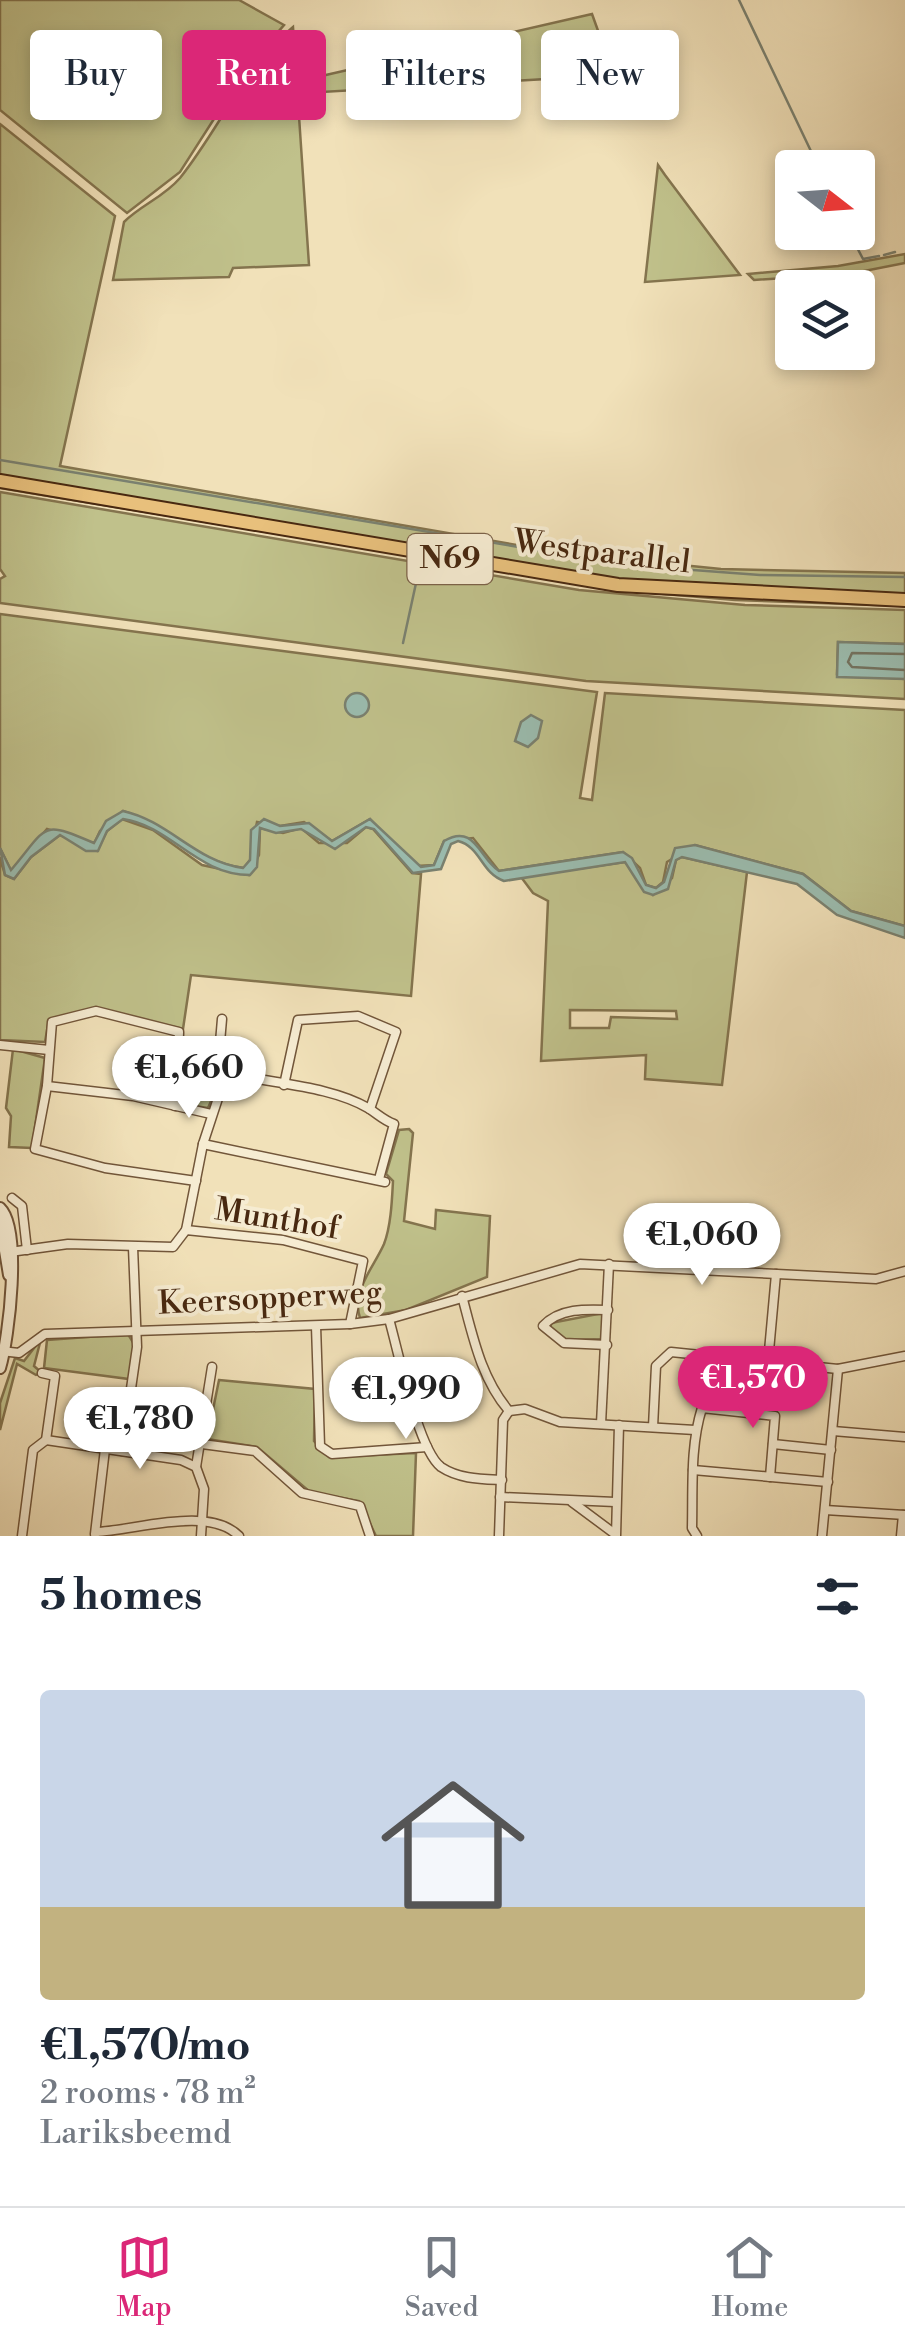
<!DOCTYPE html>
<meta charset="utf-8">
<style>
body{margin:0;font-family:"Libre Bodoni",serif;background:#f2f2f3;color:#1f2937;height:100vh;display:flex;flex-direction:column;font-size:38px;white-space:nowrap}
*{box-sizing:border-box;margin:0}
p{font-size:32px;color:#747a83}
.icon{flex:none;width:55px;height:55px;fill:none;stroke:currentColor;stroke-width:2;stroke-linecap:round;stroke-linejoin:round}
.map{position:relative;height:1536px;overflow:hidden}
.panel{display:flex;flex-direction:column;background:#fff;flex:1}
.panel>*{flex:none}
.guide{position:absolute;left:30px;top:30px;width:845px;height:90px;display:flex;gap:20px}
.needle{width:65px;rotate:107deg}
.buttons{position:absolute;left:775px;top:150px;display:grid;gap:20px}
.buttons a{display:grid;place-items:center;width:100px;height:100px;border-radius:10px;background:#fff;box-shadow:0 5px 15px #0003;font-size:50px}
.price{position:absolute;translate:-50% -85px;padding:0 22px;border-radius:35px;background:#fff;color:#222;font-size:32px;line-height:65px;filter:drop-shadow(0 2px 5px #0008)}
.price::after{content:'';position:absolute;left:50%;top:60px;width:30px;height:22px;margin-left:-15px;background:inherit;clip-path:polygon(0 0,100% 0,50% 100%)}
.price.selected{background:#db2777;color:#fff}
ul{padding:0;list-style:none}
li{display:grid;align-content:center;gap:20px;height:530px;padding:0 40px}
li span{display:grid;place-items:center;height:310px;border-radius:10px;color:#555}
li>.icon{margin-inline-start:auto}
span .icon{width:180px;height:180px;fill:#fffc;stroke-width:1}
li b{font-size:42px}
h2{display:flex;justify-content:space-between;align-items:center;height:120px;padding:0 40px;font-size:42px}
.tag{padding:0 35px;border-radius:10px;background:#fff;box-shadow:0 5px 15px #0003;font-size:35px;line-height:90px}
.tag.selected{background:#db2777;color:#fff}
.dock{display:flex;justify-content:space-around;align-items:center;height:140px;border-top:2px solid #e0e1e3;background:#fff;font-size:28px;color:#747a83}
.dock a{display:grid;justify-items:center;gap:5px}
.dock .selected{color:#db2777}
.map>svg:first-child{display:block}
.green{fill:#c0c18b;stroke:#84744e;stroke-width:2.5;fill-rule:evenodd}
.water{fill:#9bbdb0;stroke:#7a8170;stroke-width:2.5}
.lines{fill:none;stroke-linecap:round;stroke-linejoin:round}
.shore{stroke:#727260;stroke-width:2.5}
.stream{stroke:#7a8170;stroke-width:2.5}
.minor-casing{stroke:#72563a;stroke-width:11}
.tertiary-casing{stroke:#72563a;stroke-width:14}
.primary-casing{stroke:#482810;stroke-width:16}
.minor{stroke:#f6ecd2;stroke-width:8}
.tertiary{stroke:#f6ecd2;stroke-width:10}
.primary{stroke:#e8c07c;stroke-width:12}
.labels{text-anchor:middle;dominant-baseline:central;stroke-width:8;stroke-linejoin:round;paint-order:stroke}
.shield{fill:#f6ecd2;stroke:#7c634a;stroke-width:2.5}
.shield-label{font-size:30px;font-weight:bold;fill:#482810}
.street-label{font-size:32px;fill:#482810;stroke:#f6ecd2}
</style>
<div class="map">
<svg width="905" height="1536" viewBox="0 0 905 1536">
<rect width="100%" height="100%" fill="#f1e1b9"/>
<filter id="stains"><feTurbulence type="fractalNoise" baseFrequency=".002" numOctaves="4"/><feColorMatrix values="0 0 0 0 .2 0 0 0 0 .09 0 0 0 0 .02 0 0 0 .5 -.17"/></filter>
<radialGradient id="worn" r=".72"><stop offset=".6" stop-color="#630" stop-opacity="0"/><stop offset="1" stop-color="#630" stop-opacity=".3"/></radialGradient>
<g class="green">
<path d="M0,0H239L284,25L246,69L180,172L127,213L0,110Z"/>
<path d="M592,14L614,75L305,93L304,80Z"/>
<path d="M293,27L309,265L233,268L229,277L113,280L124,222C141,205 164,197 180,178C220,128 243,69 293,27Z"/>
<path d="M0,124L115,216L60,466L563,553L721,569L905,573V597L618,582L0,479Z"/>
<path d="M658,165L665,175L740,275L645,282Z"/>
<path d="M905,254V263L849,274L754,280L748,274L838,266Z"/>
<path d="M0,484L533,575L905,606L735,600L617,590L0,488Z"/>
<path d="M0,492L579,590L745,605L905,610V644L838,642L837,674L905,679V699L586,681L0,603V579L5,576L0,569Z"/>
<path d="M0,614L597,692L580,798L592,800L605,693L905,710V926L851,911L803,874L695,845L667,862L663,882L656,888L646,885L640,868L623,852L499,871L473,838L444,841L434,865L416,866L370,819L332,841L304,822L280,826L257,822L250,860L244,868C195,862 171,826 123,811L100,831L94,844L47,829L11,871L0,848Z"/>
<path d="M122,819L153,830L202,865L249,875L259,855L260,828L283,833L301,828L319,843H347L366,827L373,829L412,873L421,874L411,996L191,975L183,1029L95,1008L49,1019L45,1042L0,1040V857L5,875L14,879L31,857L60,835L97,851L107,831Z"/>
<path d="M682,857L747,872L722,1085L645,1079L646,1055L541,1061L548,901L533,893L521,877L625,862L653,895L672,878L676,860ZM570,1010L676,1011L677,1019L611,1017L609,1028H570Z"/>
<path d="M13,1049L45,1058L32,1148L9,1147L11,1116L6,1108Z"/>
<path d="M180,1058L214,1062L221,1079L208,1108L181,1104L185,1071Z"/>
<path d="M409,1129L413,1133L404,1221L435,1229L436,1210L490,1216L487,1277L406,1310L360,1318C351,1291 374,1267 384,1244C391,1226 392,1200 393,1181L386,1174L399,1130Z"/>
<path d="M603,1313L604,1339L567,1340L550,1330L551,1323Z"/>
<path d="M128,1334L134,1344L129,1379L44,1368L47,1340Z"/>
<path d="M41,1339L34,1366L42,1373L36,1375L17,1364L0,1430V1403L15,1358L24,1361Z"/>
<path d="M219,1380L315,1389L314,1441L329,1457L416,1453L413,1536H376L359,1501L310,1492L257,1447L207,1439Z"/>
</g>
<g class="water">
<path d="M838,642L905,644V679L837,677Z"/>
<circle cx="357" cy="705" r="12"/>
<path d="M531,715L542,721L538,738L528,747L515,741L521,722Z"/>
<path d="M123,811C169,821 196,862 243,868L250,860L251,830L264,819L280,826L309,823L332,841L370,819L421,867L434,865L444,841C475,823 479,858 499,871L623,852L632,858L646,885L656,888L664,882L675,848L695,845L803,874L851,911L905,926V938L837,915L797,884L682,857L676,860L668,889L653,895L644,892L625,862L504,881C481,873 481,847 458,841L451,844L441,869L413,873L374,829L366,827L335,849L301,829L276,833L260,828L257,867L250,875C197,875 171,826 123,819L107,831L98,851H86L60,835L31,857L14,879L5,875L0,848L11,870C49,825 40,820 94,843L106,821Z"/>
</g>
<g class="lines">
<path class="shore" d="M905,654L852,653L848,662L852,667L905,670"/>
<g class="stream">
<path d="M739,0L819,168"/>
<path d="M849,232L863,259L879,256"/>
<path d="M884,255L895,252"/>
<path d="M0,460L626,565L760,575L905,577"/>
<path d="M403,643L418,574"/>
</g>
<g class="minor-casing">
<g id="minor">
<path d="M0,1045L49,1050"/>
<path d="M225,1077L238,1075C278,1084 332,1087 368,1108C378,1114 383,1120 394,1124L379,1179"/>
<path d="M284,1085L298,1020L358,1016L396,1032L370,1109"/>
<path d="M47,1086L133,1096L211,1114"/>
<path d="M175,1106L183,1071L178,1061L179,1032L96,1011L52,1022L47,1086L35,1149L105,1168L196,1181"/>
<path d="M203,1144L385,1182"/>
<path d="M12,1198L22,1206L27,1250"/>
<path d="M186,1230L203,1144L225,1077L218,1066L222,1019"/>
<path d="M10,1252L68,1244L173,1247L186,1230L283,1240L363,1261L350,1324"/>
<path d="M462,1296C473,1337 481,1378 509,1411L525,1409L560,1422L695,1430"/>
<path d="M389,1319C398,1350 418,1450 441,1467C459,1479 481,1479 502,1480"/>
<path d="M316,1326L320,1446L332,1454L427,1447"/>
<path d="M607,1345L564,1343L543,1326C559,1308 586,1309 608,1310"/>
<path d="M1,1351L19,1353L45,1334L350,1324L389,1319L580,1264L876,1279L905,1271"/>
<path d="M768,1362L776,1274"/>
<path d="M601,1424L609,1264"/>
<path d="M653,1427L656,1366L671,1352L838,1369L905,1356"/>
<path d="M833,1431L905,1437"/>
<path d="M46,1440L181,1460L196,1467L204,1489L201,1536"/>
<path d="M202,1444L255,1451L302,1493L360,1506L370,1536"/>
<path d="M773,1444L831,1450"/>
<path d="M122,1451L137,1347L133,1247"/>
<path d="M196,1467L212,1367"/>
<path d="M693,1470L828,1482"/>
<path d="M500,1497L615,1502"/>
<path d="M572,1502L615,1534"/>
<path d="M825,1510L905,1515"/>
<path d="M96,1532C134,1531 208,1505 239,1536"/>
<path d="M95,1534L105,1449"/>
<path d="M22,1536L33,1450L46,1440L55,1376L42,1373"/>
<path d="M499,1536L503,1420L509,1411"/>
<path d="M616,1536L619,1425"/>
<path d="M697,1536L692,1528C693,1488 690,1446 702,1408L775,1416L770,1477"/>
<path d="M822,1536L838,1369"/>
<path d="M901,1536L903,1515"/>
</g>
</g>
<g class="tertiary-casing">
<g id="tertiary">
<path d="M0,1208C22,1229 9,1338 0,1368"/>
<path d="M0,1220L9,1275"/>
</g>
</g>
<g class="primary-casing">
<path id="primary" d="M0,481L618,585L905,600"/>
</g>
<use href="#minor" class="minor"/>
<use href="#tertiary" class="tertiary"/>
<use href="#primary" class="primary"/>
</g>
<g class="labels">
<rect class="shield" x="407.5" y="534" width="85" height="50" rx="8"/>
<g class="shield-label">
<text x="450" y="559">N69</text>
</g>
<g class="street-label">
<text transform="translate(602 552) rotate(7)">Westparallel</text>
<text transform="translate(277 1219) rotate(9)">Munthof</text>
<text transform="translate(270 1298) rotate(-3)">Keersopperweg</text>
</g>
</g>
<rect width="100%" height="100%" filter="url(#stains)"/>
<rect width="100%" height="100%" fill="url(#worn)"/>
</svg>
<div class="buttons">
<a><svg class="needle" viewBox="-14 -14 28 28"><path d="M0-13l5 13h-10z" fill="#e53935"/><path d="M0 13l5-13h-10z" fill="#747a83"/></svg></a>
<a><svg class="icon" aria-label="layers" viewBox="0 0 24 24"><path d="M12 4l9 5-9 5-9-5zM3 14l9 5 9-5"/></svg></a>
</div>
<b class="price" style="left:189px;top:1121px">€1,660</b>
<b class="price" style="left:702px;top:1288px">€1,060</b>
<b class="price selected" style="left:753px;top:1431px">€1,570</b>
<b class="price" style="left:406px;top:1442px">€1,990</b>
<b class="price" style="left:140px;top:1472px">€1,780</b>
<div class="guide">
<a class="tag">Buy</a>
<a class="tag selected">Rent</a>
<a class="tag">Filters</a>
<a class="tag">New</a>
</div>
</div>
<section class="panel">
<h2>5 homes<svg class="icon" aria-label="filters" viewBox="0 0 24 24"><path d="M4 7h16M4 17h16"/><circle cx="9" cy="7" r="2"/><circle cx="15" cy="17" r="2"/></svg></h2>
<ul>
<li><span style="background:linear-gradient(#c9d6e8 70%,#c2b280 0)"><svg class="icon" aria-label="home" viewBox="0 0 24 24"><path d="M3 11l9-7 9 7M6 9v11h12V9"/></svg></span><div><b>€1,570/mo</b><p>2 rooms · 78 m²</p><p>Lariksbeemd</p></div></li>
</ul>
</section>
<nav class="dock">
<a class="selected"><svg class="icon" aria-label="map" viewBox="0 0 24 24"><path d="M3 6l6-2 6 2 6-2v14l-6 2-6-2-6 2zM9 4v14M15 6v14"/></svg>Map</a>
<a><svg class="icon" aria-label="saved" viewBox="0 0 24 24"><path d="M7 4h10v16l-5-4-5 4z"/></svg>Saved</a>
<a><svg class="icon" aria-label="home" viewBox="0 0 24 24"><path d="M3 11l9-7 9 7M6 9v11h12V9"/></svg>Home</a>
</nav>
